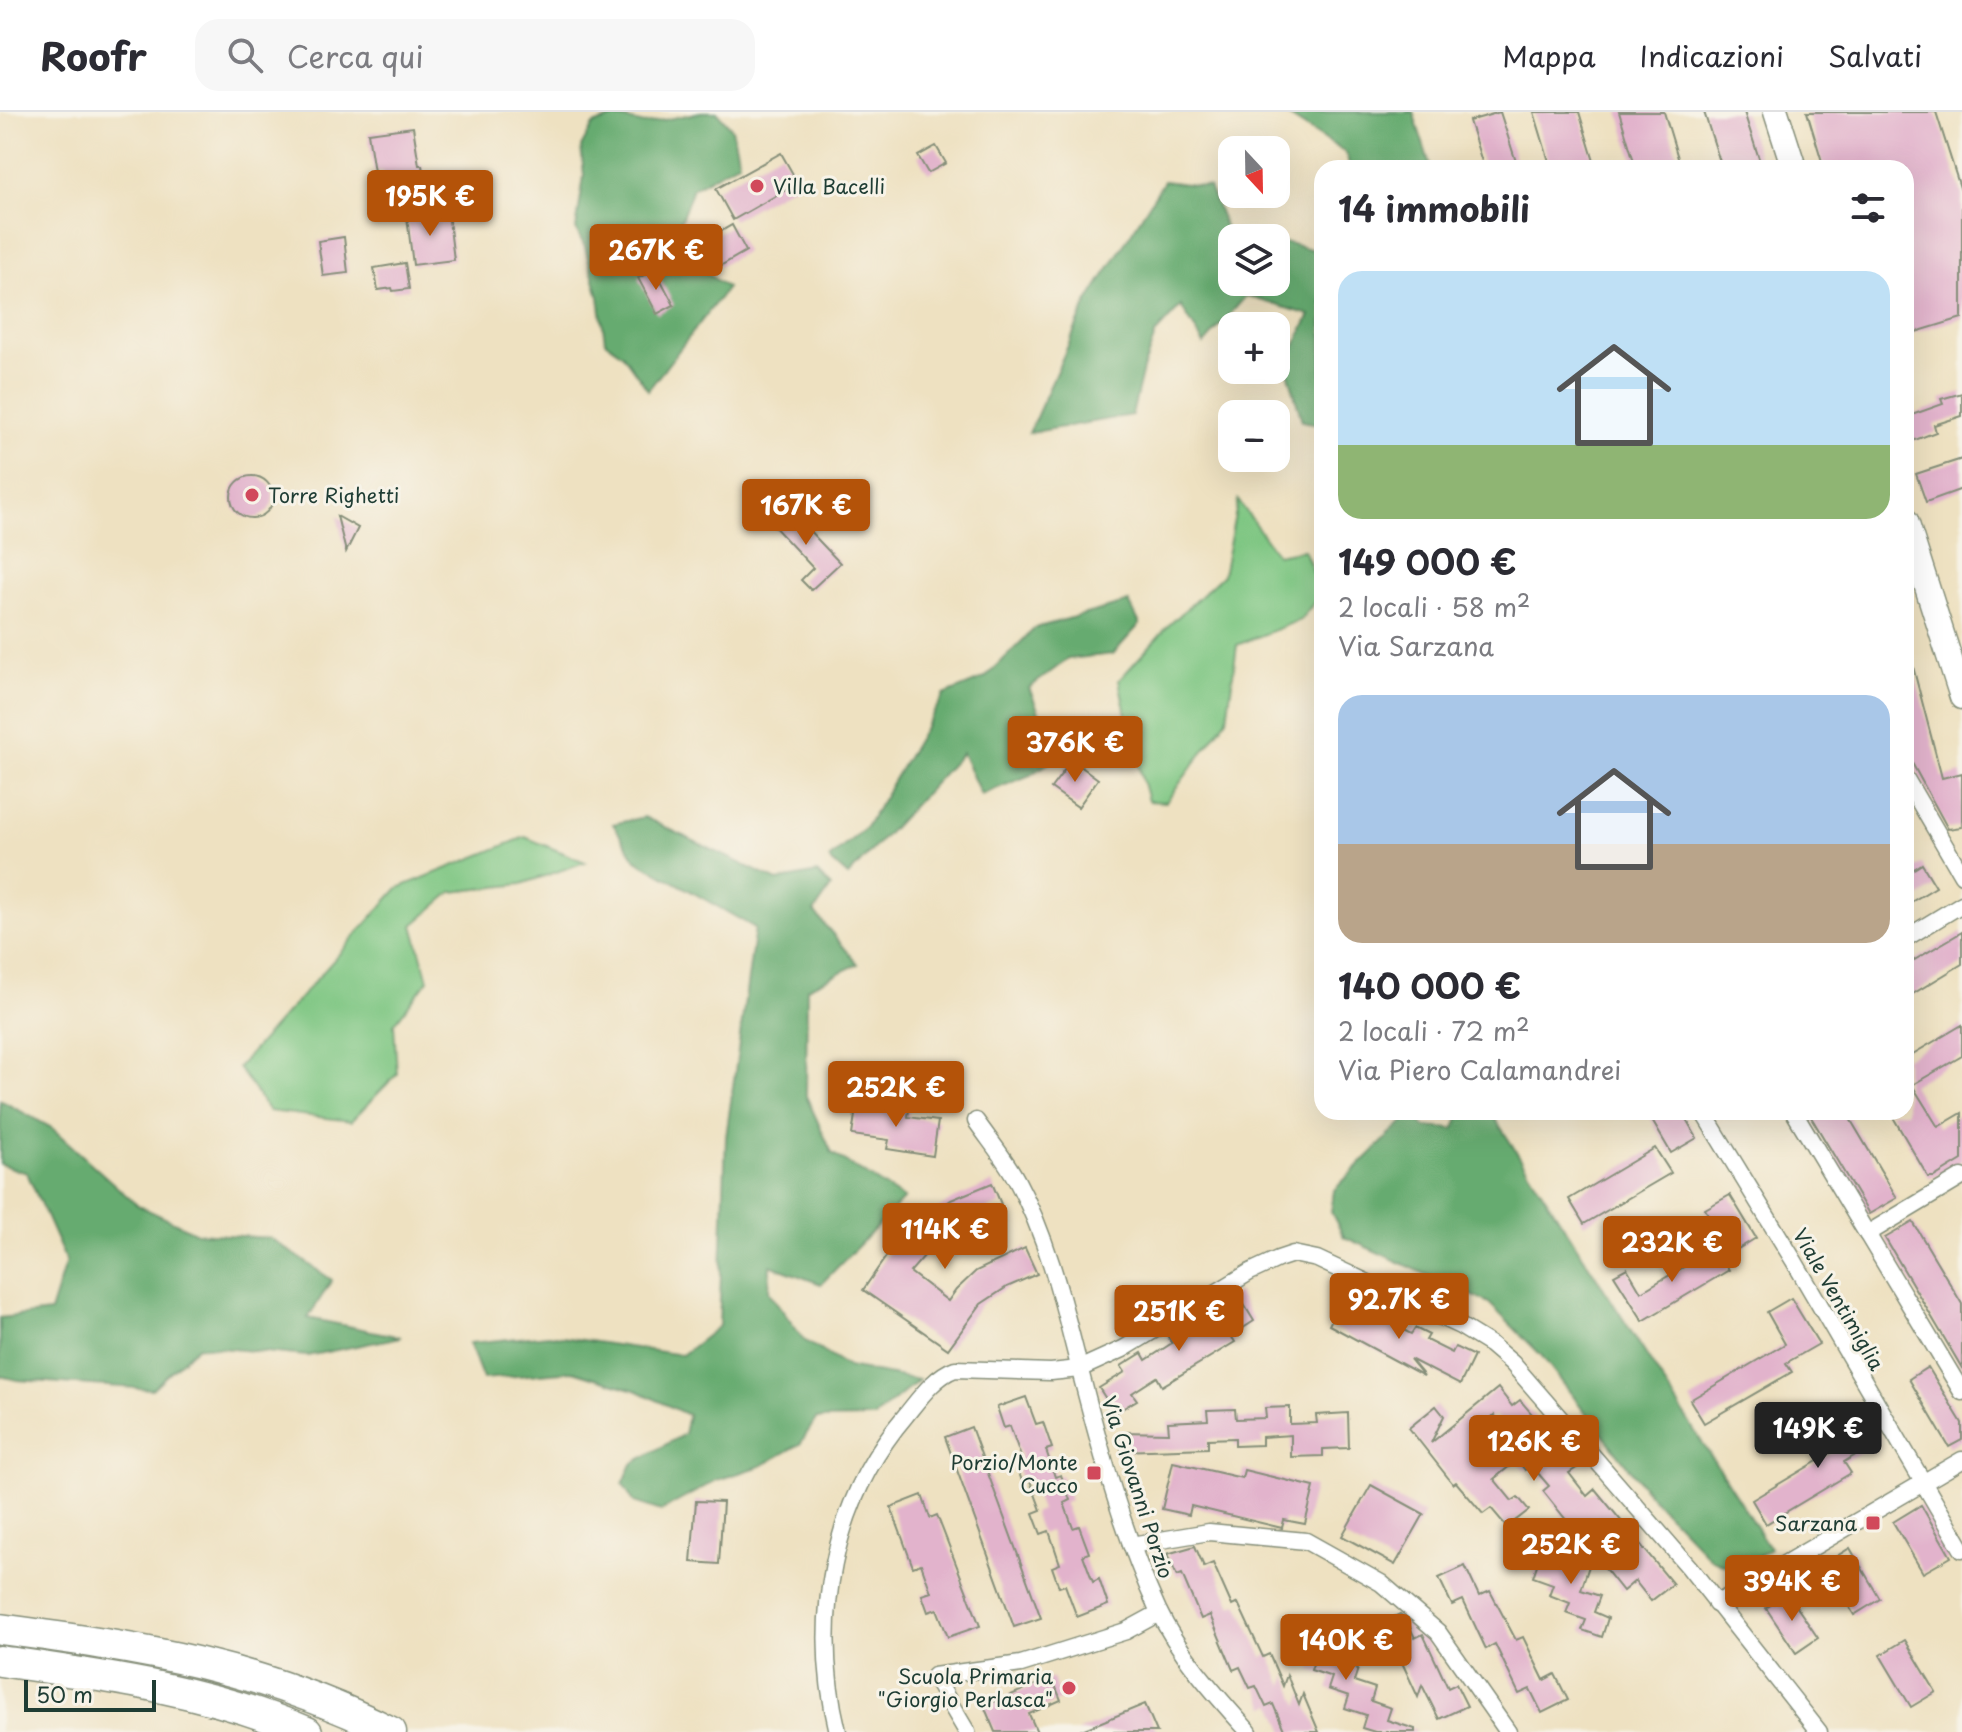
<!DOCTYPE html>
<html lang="it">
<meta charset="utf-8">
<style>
body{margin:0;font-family:"Playpen Sans",sans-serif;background:#f7f7f7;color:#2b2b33;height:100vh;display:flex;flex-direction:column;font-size:30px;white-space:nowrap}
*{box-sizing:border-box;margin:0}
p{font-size:26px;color:#7c7c81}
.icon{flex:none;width:44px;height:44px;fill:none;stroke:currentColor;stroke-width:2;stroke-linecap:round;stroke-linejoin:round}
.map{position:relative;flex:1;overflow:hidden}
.side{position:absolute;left:1314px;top:48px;width:600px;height:960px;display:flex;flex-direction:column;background:#fff;border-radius:24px;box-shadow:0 8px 32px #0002}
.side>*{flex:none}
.needle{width:52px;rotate:158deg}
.tools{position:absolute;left:1218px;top:24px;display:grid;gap:16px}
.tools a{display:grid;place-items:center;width:72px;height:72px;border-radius:16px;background:#fff;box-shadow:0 8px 32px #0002;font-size:40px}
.scale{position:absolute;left:24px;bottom:20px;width:132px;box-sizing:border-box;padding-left:8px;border:4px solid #1f3d34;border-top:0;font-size:22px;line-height:28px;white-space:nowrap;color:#1f3d34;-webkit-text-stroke:6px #f7f3e8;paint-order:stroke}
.price{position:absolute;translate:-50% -68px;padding:0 18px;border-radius:8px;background:#b45309;color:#fff;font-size:26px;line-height:52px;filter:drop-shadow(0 2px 4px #0008)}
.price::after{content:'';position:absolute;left:50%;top:48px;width:24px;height:18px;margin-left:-12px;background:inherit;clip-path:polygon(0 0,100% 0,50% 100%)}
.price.on{background:#222;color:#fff}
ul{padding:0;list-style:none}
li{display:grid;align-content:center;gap:16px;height:424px;padding:0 24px}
li span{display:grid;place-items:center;height:248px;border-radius:24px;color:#555}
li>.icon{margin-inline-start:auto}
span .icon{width:144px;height:144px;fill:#fffc;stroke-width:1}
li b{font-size:34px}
h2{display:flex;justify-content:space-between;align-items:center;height:96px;padding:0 24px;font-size:34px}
header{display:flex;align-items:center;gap:48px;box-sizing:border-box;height:112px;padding:0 40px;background:#fff;border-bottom:2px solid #e1e1e2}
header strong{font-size:38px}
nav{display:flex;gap:44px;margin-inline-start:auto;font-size:28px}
.search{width:560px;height:72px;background:#f7f7f7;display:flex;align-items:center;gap:20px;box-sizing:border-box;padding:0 28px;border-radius:24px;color:#7c7c81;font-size:30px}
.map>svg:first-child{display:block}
.green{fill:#7ec682;stroke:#4e825b;stroke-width:2}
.forest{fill:#66ab70;stroke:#427452;stroke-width:2}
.building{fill:#e2b3cc;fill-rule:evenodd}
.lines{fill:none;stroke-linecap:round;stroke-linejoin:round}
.street-casing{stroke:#868f7a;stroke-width:19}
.secondary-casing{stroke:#868f7a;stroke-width:27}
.highway-casing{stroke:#868f7a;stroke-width:33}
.street{stroke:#fff;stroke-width:16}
.secondary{stroke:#fff;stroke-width:24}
.highway{stroke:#fff;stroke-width:30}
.poi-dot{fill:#d1495b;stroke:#f7f3e8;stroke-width:3}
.labels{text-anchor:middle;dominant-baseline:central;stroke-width:6;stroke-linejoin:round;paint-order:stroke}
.poi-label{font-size:20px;fill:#1f3d34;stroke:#f7f3e8;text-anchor:end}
.street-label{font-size:20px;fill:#1f3d34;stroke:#f7f3e8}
</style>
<header>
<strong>Roofr</strong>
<div class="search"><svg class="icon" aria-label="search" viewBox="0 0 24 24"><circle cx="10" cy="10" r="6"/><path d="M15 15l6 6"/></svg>Cerca qui</div>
<nav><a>Mappa</a><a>Indicazioni</a><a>Salvati</a></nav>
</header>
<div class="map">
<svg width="1962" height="1620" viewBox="0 0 1962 1620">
<rect width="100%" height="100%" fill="#f7f3e8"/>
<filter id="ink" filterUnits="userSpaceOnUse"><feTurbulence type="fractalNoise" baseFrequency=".0125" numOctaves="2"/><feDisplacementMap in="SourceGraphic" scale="16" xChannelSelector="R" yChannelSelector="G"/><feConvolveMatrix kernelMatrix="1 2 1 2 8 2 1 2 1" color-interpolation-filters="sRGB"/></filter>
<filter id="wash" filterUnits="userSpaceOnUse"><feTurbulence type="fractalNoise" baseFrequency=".006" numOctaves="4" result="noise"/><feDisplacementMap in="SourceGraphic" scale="32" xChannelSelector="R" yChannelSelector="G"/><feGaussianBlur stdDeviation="1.8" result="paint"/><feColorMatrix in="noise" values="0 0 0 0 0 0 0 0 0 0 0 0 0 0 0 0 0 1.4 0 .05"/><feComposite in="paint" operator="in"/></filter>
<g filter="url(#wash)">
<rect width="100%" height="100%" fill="#eee1c1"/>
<g class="green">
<path d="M1238,388L1277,443L1304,438L1322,481L1300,508L1237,533L1227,607L1166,690L1148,689L1130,622L1119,568L1169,513L1223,463Z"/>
<path d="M525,725L585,750L522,772L452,780L413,813L428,868L394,912L397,962L351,1009L269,999L238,955L398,776Z"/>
</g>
<g class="forest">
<path d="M701,0H717L732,17L739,50L693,76L671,135L727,176L648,278L623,243L605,229L599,185L585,135L576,117L584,64L581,35L593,13L615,5L645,12Z"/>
<path d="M1282,0H1413L1431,56H1350L1346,41Z"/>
<path d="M1164,69L1209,75L1232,131V170H1276V128L1322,140V313L1302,309L1286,252L1310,203L1246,184L1204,232L1181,194L1156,221L1143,257L1132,303L1029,321L1087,191Z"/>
<path d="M1129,490L1140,512L1113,542L1068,547L1029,576L1058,645L1030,663L981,683L962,641L848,764L829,747L866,715L944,583L985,566L1035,516Z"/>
<path d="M644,705L777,769L817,761L831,775L814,800L858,852L807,876L806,984L832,1041L904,1087L821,1172L770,1153L769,1180L804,1228L848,1255L919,1268L873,1306L816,1307L800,1332L761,1354L717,1368L661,1399L634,1390L623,1372L632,1352L684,1322L688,1303L638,1279L573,1259L483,1267L469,1231L549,1223L682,1243L719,1214L726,1025L755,816L636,748L613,712Z"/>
<path d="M0,988L52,1016L137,1093L197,1121L270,1126L332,1168L308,1206L401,1225L307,1244L198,1234L152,1277L17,1268L0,1264V1206L50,1200L66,1149L27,1061L0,1052Z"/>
<path d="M1413,1000H1416L1424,1015L1454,1017L1462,1000H1491L1770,1437L1735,1458L1711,1447L1653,1387L1541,1243L1489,1191L1344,1125L1331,1100L1334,1078Z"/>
</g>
<g id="blocks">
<g class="building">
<path d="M1500,0L1518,56H1484L1469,9Z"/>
<path d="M1534,0H1579L1596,56H1551Z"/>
<path d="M1619,0H1664L1681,56H1636Z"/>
<path d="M1704,0H1744L1762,56H1722Z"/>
<path d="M1807,0H1936L1962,82V206L1906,223V56H1824Z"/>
<path d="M413,15L419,53H422L425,73L386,79L383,59L374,60L368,21Z"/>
<path d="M936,34L946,51L928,61L918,44Z"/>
<path d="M781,41L798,71L733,108L716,77Z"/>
<path d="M448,100L454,148L413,153L407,105Z"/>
<path d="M732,113L746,139L720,154L706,128Z"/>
<path d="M344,125L348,161L323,164L318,129Z"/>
<path d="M405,151L409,177L393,179L392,176L378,178L374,156Z"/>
<path d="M655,157L674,193L657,202L638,166Z"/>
<path d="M1962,281V304L1934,313L1936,320L1910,330L1906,318V305L1943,292L1941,287Z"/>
<path d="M1962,347V377L1926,390L1916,362Z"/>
<circle cx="252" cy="385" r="21"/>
<path d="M786,394L840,451L811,478L801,468L813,456L770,410Z"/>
<path d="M337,404L358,416L346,440Z"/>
<path d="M1911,547L1942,666L1962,661V715L1948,717L1906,640V548Z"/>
<path d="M1072,648L1098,667L1078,695L1051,676Z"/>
<path d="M1922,752L1936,775L1906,793V762Z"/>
<path d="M1962,820V852L1906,886V853Z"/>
<path d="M1962,913V944L1912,973L1938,1015L1962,1001V1048L1934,1065H1928L1890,1000H1906V946Z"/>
<path d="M857,990L909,998L908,1005L938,1009L933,1044L887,1037L889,1028L852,1023Z"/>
<path d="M1647,1000H1682L1697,1026L1671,1041Z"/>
<path d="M1808,1000H1846L1897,1086L1869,1102Z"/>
<path d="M1655,1036L1671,1061L1584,1112L1569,1087Z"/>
<path d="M992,1071L1001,1092L979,1100L983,1111L951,1129L945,1120L910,1160L948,1189L956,1178L976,1159L1025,1136L1037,1162L1007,1175L981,1192L948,1237L863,1178L894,1133L914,1115L951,1088Z"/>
<path d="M1730,1083L1756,1126L1731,1141L1705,1097Z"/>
<path d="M1913,1110L1962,1192V1256L1885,1126Z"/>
<path d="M1716,1136L1729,1158L1643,1209L1614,1163L1627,1156L1641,1180Z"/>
<path d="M1237,1181L1254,1209L1231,1224L1235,1230L1162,1274L1157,1265L1132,1281L1137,1288L1115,1301L1099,1276L1125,1260L1121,1254L1142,1241L1146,1248L1172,1231L1168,1225L1189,1211L1194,1218L1218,1203L1213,1196Z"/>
<path d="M1343,1185L1366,1197L1369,1190L1391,1201L1386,1209L1411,1222L1415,1216L1429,1223L1426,1228L1452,1241L1455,1235L1474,1244L1460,1273L1410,1247L1424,1264L1329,1213Z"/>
<path d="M1791,1186L1819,1232L1786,1251L1792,1260L1704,1311L1690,1288L1785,1232L1767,1200Z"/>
<path d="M1928,1255L1962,1311V1328L1949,1335L1909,1267Z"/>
<path d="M1498,1276L1512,1294L1520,1288L1539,1310L1530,1317L1551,1344L1562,1335L1578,1355L1569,1361L1587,1384L1595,1377L1673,1472L1651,1489L1635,1469L1623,1479L1543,1379L1549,1374L1531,1353L1525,1358L1517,1348L1494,1367L1512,1389L1518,1385L1529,1398L1507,1415L1491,1396L1483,1402L1456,1370L1453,1372L1409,1316L1436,1294L1444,1304L1431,1331ZM1494,1303L1517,1329L1493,1349L1472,1322Z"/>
<path d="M1026,1285L1036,1312L1043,1310L1052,1336L1046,1338L1055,1365L1061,1363L1070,1388L1064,1391L1073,1416L1079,1414L1089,1441L1083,1443L1093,1470L1099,1467L1108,1493L1077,1505L1065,1473L1059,1475L1052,1455L1060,1452L1049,1419L1041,1422L1033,1401L1041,1398L1029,1366L1022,1369L1014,1347L1021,1345L1010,1314L1004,1316L997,1295Z"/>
<path d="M1290,1295V1312L1317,1311L1316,1303L1348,1301L1349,1336L1323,1337V1344L1291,1345V1323L1262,1325V1333L1235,1334V1326L1208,1327V1336L1121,1339V1320L1169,1321L1168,1310L1208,1308L1207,1298L1235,1297L1236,1307L1266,1306L1265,1296Z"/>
<path d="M1860,1297L1879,1329L1844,1350L1851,1361L1766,1412L1752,1388L1846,1332L1834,1312Z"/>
<path d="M971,1315L1041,1506L1014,1515L945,1325Z"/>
<path d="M1173,1350L1242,1366L1244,1358L1314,1375L1305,1412L1284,1408L1282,1416L1191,1394L1189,1403L1162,1397Z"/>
<path d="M1371,1373L1424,1402L1395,1453L1342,1424Z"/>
<path d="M922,1383L930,1406L937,1403L980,1514L948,1525L937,1497L928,1500L922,1483L931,1480L921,1452L913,1455L891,1395Z"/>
<path d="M696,1389L723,1390L719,1452L691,1450Z"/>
<path d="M1921,1393L1951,1445L1923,1461L1893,1410Z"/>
<path d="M1544,1432L1591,1448L1581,1478L1600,1484L1594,1500L1608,1506L1602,1525L1582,1518L1586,1508L1566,1501L1570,1491L1549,1483L1553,1472L1533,1465Z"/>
<path d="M1195,1434L1204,1455L1213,1451L1232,1494L1238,1491L1263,1545L1269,1542L1283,1574L1287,1563L1299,1593L1303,1582L1319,1620H1285L1273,1592L1266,1595L1256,1574L1250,1576L1240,1555L1233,1558L1210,1503L1201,1507L1182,1462L1177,1464L1167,1442Z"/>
<path d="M1850,1436L1880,1487L1854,1503L1824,1452Z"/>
<path d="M1465,1454L1479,1484L1490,1479L1516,1528L1523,1525L1544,1568L1555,1562L1568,1588L1542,1601L1530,1577L1519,1582L1495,1532L1486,1537L1463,1488L1452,1493L1439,1466Z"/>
<path d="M1788,1482L1818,1526L1796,1541L1766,1496Z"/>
<path d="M1400,1502L1406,1507L1415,1526L1423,1522L1448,1576L1456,1572L1467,1594L1439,1607L1422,1573L1418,1585L1393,1531L1385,1534L1375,1514Z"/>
<path d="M1303,1512L1324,1519L1320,1531L1341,1538L1337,1550L1358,1557L1354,1569L1375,1576L1371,1589L1391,1596L1387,1608L1415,1617V1620H1375L1362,1616L1366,1603L1345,1596L1349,1584L1328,1577L1332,1565L1311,1558L1315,1546L1294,1539Z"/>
<path d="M1905,1528L1936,1580L1911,1595L1880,1543Z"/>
<path d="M1052,1566L1061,1588L1029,1602L1037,1620H995L984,1594Z"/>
<path d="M1145,1592L1157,1620H1077Z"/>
</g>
</g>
</g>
<g filter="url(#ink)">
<use href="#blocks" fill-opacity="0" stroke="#868f7a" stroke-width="2"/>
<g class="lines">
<g class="street-casing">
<g id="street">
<path d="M1906,667L1962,763"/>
<path d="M1906,826L1962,792"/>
<path d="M1703,1000L1794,1149L1962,1437"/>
<path d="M1794,1000L1962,1280"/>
<path d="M976,1009C990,1029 1006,1048 1017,1069C1050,1130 1065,1200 1082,1266C1102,1344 1124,1424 1158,1498C1179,1543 1216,1583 1249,1620"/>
<path d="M1867,1122L1962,1065"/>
<path d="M1131,1433L1209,1420L1306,1429L1381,1471L1438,1520L1508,1620"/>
<path d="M1716,1492L1962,1348"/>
<path d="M838,1620C811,1509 831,1391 906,1303C919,1287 935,1264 955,1257L1051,1260L1079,1257L1123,1237L1250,1160L1278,1147L1293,1142L1317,1147L1460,1214L1491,1233L1512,1251L1689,1455L1819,1620"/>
<path d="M967,1620L934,1564L1021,1552L1126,1519L1159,1501"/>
</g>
</g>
<g class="secondary-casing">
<g id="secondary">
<path d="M1776,0L1794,56"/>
<path d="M1906,409L1962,585"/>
</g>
</g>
<g class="highway-casing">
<g id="highway">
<path d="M0,1517C143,1536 260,1554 391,1620"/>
<path d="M0,1549C104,1564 209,1578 307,1620"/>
</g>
</g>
<use href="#street" class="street"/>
<use href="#secondary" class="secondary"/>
<use href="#highway" class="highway"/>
</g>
</g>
<g class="poi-dot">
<circle cx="757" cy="74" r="8"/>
<circle cx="252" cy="383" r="8"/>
<rect x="1086" y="1353" width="16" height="16" rx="4"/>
<rect x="1865" y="1403" width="16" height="16" rx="4"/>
<circle cx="1069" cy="1576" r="8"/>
</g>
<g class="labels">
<g class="poi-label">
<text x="773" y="74" text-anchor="start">Villa Bacelli</text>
<text x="268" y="383" text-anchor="start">Torre Righetti</text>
<text x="1078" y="1350">Porzio/Monte<tspan x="1078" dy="23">Cucco</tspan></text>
<text x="1857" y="1411">Sarzana</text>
<text x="1053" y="1564">Scuola Primaria<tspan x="1053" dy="23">"Giorgio Perlasca"</tspan></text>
</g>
<g class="street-label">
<text transform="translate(1839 1187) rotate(60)">Viale Ventimiglia</text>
<text transform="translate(1138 1375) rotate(72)">Via Giovanni Porzio</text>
</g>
</g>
</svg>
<div class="tools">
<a><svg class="needle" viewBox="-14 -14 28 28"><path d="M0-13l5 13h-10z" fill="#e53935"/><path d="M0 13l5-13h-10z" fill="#7c7c81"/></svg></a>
<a><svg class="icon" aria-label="layers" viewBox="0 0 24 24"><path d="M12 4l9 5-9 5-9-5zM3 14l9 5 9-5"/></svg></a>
<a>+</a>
<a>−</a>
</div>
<div class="scale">50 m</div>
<b class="price" style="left:430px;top:126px">195K €</b>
<b class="price" style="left:656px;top:180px">267K €</b>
<b class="price" style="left:806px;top:435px">167K €</b>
<b class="price" style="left:1075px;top:672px">376K €</b>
<b class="price" style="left:896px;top:1017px">252K €</b>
<b class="price" style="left:945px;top:1159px">114K €</b>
<b class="price" style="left:1672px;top:1172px">232K €</b>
<b class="price" style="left:1399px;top:1229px">92.7K €</b>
<b class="price" style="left:1179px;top:1241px">251K €</b>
<b class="price on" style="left:1818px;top:1358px">149K €</b>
<b class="price" style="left:1534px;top:1371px">126K €</b>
<b class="price" style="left:1571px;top:1474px">252K €</b>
<b class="price" style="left:1792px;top:1511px">394K €</b>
<b class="price" style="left:1346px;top:1570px">140K €</b>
<section class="side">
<h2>14 immobili<svg class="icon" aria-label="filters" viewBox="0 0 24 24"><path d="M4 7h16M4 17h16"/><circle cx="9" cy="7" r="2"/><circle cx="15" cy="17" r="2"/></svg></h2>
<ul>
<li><span style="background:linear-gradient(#bfe0f5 70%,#8fb573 0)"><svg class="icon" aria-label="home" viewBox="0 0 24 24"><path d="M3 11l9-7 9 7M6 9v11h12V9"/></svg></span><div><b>149 000 €</b><p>2 locali · 58 m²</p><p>Via Sarzana</p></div></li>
<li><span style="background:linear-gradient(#a9c7e8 60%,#b9a48a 0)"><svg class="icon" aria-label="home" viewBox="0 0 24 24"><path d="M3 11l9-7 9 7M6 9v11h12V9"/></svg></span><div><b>140 000 €</b><p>2 locali · 72 m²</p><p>Via Piero Calamandrei</p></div></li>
</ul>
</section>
</div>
